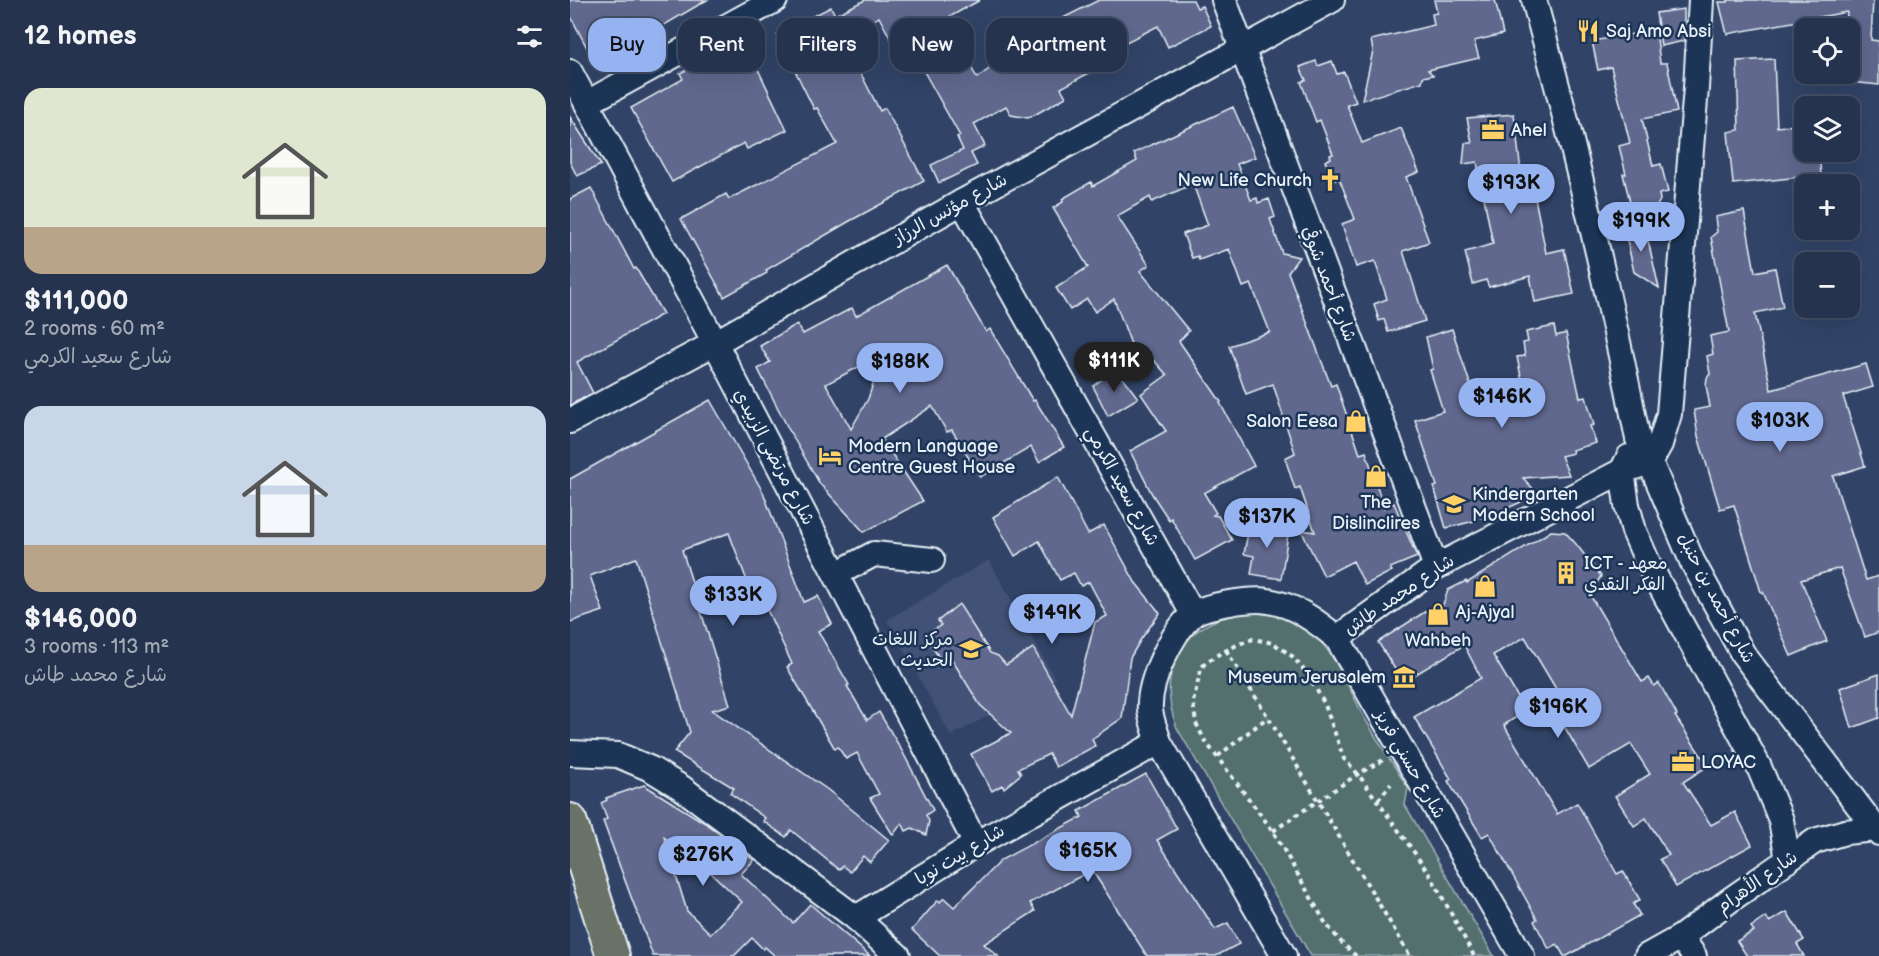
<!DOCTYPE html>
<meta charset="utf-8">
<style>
body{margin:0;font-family:"Balsamiq Sans","Playpen Sans Arabic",sans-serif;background:#313f58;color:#f1f3f6;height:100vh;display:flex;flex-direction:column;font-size:22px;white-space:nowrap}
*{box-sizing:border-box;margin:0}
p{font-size:20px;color:#a3aab6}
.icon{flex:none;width:33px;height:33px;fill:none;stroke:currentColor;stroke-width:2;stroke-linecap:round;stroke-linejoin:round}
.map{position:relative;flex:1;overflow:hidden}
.drawer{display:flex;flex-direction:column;background:#25334e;width:570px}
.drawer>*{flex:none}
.top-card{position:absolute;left:18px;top:18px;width:570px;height:54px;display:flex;gap:12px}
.buttons{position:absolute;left:1224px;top:18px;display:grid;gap:12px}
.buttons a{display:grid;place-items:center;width:66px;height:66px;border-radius:12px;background:#25334e;box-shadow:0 6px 24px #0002,0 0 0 2px #424e66;font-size:30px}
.price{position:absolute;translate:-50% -51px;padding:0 14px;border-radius:21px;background:#95b2f1;color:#111;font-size:20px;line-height:39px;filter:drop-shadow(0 2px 3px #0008)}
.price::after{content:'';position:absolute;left:50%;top:36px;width:18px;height:14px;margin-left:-9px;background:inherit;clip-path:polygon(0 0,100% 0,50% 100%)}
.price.selected{background:#222;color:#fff}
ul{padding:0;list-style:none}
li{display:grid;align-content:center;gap:12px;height:318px;padding:0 24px}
li span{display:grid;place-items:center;height:186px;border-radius:18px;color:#555}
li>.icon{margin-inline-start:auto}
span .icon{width:108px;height:108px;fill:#fffc;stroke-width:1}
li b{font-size:26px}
h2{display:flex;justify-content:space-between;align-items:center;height:72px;padding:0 24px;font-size:26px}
.tag{padding:0 21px;border-radius:18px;background:#25334e;box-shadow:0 6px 24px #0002,0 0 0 2px #424e66;font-size:21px;line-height:54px}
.tag.selected{background:#95b2f1;color:#111}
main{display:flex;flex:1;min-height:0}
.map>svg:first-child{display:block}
.built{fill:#425176}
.green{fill:#536f6e;stroke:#9eb0b3;stroke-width:1.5}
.building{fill:#61678e;stroke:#e8f1f8;stroke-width:1.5;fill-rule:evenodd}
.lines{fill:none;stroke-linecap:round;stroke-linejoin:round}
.minor-casing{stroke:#e8f1f8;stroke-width:28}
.major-casing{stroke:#e8f1f8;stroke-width:36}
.path{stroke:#e8f1f8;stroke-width:4;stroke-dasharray:4.5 4.5;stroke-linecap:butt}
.minor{stroke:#1d3557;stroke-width:24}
.major{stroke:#687266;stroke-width:32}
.labels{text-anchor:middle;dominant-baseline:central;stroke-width:5;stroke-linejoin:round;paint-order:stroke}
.poi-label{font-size:18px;fill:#e8f1f8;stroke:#1d3557;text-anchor:start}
.street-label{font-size:18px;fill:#e8f1f8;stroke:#1d3557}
</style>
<main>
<section class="drawer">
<h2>12 homes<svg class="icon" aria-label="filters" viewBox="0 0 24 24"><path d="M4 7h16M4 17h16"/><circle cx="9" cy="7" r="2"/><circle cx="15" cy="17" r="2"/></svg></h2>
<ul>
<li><span style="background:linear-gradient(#dfe7d0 75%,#b9a48a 0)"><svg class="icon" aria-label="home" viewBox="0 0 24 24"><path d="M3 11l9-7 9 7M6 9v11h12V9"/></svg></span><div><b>$111,000</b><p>2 rooms · 60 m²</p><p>شارع سعيد الكرمي</p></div></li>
<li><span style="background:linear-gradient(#c9d6e8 75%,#b9a48a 0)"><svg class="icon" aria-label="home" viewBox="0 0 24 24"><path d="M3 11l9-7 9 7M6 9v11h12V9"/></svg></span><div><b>$146,000</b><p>3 rooms · 113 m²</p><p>شارع محمد طاش</p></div></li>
</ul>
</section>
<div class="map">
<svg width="1309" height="956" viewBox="0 0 1309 956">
<rect width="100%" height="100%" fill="#314468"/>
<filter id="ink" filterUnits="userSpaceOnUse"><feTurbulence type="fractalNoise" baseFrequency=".0167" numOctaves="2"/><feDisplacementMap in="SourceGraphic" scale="12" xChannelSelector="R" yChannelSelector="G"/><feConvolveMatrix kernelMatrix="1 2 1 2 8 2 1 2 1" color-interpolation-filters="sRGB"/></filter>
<g filter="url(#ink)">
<path class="built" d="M419,560L485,679L381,736L317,620Z"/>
<path class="green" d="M688,613C708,615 728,620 743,634C767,656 779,689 794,717C808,741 823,765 838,788L835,805L924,956H741L607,728C582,664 620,612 688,613Z"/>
<g class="building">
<path d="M0,0H137L77,35L79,39L27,67L0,15Z"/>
<path d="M295,0H410L372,21L392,58L395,56L407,78L442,52L489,24L487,21L529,0H623L627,8L632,6L641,26L598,47L588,26L542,49L547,58L491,88L496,97L466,114L458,118L441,115L436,106L404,124L415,146L401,153L407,165L369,183L361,165L393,150L387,137L390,136L343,52L333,57L326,44L324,45L309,17L275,35L291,66L288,68L310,111L315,108L354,181L278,222L196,270L197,273L154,297L111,219L156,194L159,199L267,144L247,108L244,109L207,34L261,7L265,15Z"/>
<path d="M864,0H925L933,34L904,41L909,58L858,70L863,75L853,77L852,82L792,100L803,51L801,40L864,25L862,14L867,13Z"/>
<path d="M1158,0H1303L1301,40L1309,41V85L1280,82V28H1276L1277,12L1157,34L1149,2H1158Z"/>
<path d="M1114,9V41L1091,46L1086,13Z"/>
<path d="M1086,30L1090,63H1097L1107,112L1072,119L1083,166L1091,164L1098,192L1089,194L1090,200L1086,208L1065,222L1053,174H1056L1049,146L1060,143L1041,67L1028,70L1022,41Z"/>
<path d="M175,42L217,130L177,149L174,143L102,182L61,108L113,79L110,73Z"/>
<path d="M1204,59L1207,127L1234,124V152H1249L1251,175L1163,184L1158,132L1169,130L1167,61Z"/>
<path d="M746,61L748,66L762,61L767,74L774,72L786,102L777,105L792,143L831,128L849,172L836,177L859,242L833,251L855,321L818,332L814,319L809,321L804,304L817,299L805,261L786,267L772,224L785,219L769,178L763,181L755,161L761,158L760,155L763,154L750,120L746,122L731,82L736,80L730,67Z"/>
<path d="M663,107L685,157L667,164L681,200L687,198L688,203L699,199L705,217L700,219L712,253L729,257L718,272L761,386L766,384L790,454L796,452L814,508L824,503L847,557L820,568L822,571L795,585L783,561L754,576L731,530L745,532L730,487L725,489L715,458L725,453L703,384L676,394L659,346L700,332L681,284L673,287L659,249L629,260L628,256L622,258L613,234L638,225L623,184L582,202L580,197L547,216L579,265L570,271L619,331L609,341L651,402L650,403L684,466L634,493L646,513L643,515L648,516L662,540L625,560L601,518L599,520L582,494L560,451L596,431L571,394L597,375L571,346L564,352L544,299L525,312L517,299L500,310L486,288L518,267L483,208L493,202L492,199L521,182L523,186L567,161L564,153Z"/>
<path d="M944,114L952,180L961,178L976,253L994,249L1004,294L965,302L960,276L919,287L916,280L903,284L895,252L923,244L907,162L893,164L895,143H902L897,118Z"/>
<path d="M0,117L31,165L7,176L0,162Z"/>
<path d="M21,188L64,269L66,268L93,314L7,362L23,393L0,405V199Z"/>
<path d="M1174,211L1185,272L1205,268L1213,307L1185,313L1201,390L1296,364L1303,387L1273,396L1295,466L1263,476L1296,580L1309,576V632L1295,637L1270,568L1231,580L1257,641L1221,656L1193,592H1191L1164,505L1150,509L1128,436L1124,410L1140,407L1136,385L1137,378L1140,374L1137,356L1143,354L1140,336L1159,332L1141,237L1147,232L1145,217Z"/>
<path d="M1074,223L1089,288L1064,272L1054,226Z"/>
<path d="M377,265L416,332L420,329L463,401L465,400L494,447L469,462L461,447L410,477L382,430L377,432L362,406L312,439L353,501L294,532L250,484L220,432L188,369L200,362L190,346L227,324L233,334L282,308L286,316ZM313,354L298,399L281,429L256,384Z"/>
<path d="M984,326L986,336L996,333L1010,398L1016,397L1024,425L1020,426L1026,443L1002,450L1003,453L991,456L999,475L953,478L968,494L914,519L908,516L904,521L876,528L864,487L867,486L845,420L873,411L860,370L863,369L856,337L882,329L909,411L917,409L918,413L956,401L947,357L955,356L953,343L958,342L956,332Z"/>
<path d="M546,369L568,398L538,416L523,386Z"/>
<path d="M140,400L193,492L234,602L248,596L262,624L248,631L279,685L277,686L297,720L309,712L331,749L363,810L356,815L359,821L356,835L342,828L336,831L332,823L323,835L300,798L309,794L287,753L276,759L268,747L265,749L217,667L222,664L192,599L185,602L159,533L112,550L160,705L142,710L258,790L319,840L300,862L293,856L280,872L273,866L269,870L221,830L216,837L193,821L195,818L160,793L164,788L104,752L120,732L66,558L20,576L33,611L0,622V479Z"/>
<path d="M488,477L518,534L534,525L565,582L590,613L571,639L560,658L552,718L522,739L525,746L486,767L479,754L448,769L451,774L434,788L432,785L422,791L401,754L441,733L410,705L381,658L372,662L355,636L371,625L368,621L389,604L420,653L428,656L436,665L463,648L501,715L525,622L537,616L519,582L511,586L504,573L490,580L469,541L445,556L423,517Z"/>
<path d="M680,521L719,528L711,579L681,574L684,556L674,554Z"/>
<path d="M981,531L995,532L1006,544L1031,576L1020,595L1072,682L1079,678L1084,686L1089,683L1107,715L1105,716L1138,766L1113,782L1141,825L1165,812L1182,845L1106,887L1090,859L1099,855L1076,818L1064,826L1045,796L1080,774L1061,744L1019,769L991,721L1001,714L955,637L923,655L956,711L934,725L987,814L1007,803L1047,874L1053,871L1070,900L1063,904L1070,915L997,956H994L987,944L979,949L964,921L967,919L919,833L912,837L878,781L881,779L844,717L911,678L894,645L833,682L808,642L867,604L870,613L878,590L896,581L897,583Z"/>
<path d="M1309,674V718L1282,728L1270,688Z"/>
<path d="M576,774L607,829L587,840L645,929L658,923L669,944L646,956H577L522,870L460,903L465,911L414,944L428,956H370L342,930L368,900L370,902L374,898L384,907L431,860L512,817L509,811Z"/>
<path d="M74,785L135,823L184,860L171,874L223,923L240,904L300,956H205L195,947L193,949L182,938L164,956H83L33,821L37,819L31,803L37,800L36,798ZM94,837L135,874L138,870L172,902L141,934L117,911Z"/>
<path d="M1217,912L1234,940L1227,944L1234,956H1177L1167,941L1184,931L1181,927L1196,917L1199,922Z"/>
</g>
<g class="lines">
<g class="minor-casing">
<g id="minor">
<path d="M654,0L866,567"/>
<path d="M964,0C1004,145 1039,292 1068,439L1080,462L1122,561L1173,654L1309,833"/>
<path d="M0,72L145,343L406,844"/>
<path d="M17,103L205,0"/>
<path d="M392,202L623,614"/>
<path d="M0,421L145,343L392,202L762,0"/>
<path d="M1059,457L1052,471L1057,505L1064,531L1078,563L1189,767L1211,820L1218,860"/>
<path d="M266,574L304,554L362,560"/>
<path d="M767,638L866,567L1052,471L1080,462L1090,444L1099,414L1126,88L1131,0"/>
<path d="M0,753L48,755L81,769L112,788L286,918L328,956"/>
<path d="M286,918L406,844L589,742"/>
<path d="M1111,937L1124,956"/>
<path d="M714,956L589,742C586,732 581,720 580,710C578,682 601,634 622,615C633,605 683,598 698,601C725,605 746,621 767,638L952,956"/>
<path d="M1077,956L1111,937L1160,900L1245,841L1275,832L1306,829"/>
</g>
</g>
<g class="major-casing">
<path id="major" d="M0,820L43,956"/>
</g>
<g class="path">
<path d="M656,650L698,717L840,956"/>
<path d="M648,756L698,717"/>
<path d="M808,800L821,784"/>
<path d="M703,831L788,774L813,760"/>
<path d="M786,956L772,943L756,924L703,831L635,741L626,723L623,702L631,669L635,663L649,654L669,644L683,639L703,643L722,656L739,676L755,705L774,759L788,774L844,852L863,880L903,954L899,956"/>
</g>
<use href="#minor" class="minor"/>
<use href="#major" class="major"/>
</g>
</g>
<defs>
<g id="restaurant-bare" transform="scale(1.8)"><path d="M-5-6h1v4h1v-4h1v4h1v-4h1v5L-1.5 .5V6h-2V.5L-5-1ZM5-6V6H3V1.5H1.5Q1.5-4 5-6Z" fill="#ffd166" stroke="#1d3557" stroke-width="2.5" paint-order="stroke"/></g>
<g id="office-bare" transform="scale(1.8)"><path d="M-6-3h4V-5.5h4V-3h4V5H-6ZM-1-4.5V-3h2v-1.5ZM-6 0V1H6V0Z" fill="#ffd166" stroke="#1d3557" stroke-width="2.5" paint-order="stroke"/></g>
<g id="church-bare" transform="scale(1.8)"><path d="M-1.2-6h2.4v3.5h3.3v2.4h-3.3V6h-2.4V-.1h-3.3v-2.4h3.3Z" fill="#ffd166" stroke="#1d3557" stroke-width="2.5" paint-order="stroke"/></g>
<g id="shop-bare" transform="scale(1.8)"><path d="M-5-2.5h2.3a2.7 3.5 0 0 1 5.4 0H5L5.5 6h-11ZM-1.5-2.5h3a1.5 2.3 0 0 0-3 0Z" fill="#ffd166" stroke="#1d3557" stroke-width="2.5" paint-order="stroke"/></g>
<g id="hotel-bare" transform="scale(1.8)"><path d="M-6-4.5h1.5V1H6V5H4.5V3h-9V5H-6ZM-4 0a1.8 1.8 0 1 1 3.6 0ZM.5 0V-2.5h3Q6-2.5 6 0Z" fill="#ffd166" stroke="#1d3557" stroke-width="2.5" paint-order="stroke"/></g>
<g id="school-bare" transform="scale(1.8)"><path d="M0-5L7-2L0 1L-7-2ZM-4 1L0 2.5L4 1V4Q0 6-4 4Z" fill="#ffd166" stroke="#1d3557" stroke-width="2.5" paint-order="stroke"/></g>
<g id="building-bare" transform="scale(1.8)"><path d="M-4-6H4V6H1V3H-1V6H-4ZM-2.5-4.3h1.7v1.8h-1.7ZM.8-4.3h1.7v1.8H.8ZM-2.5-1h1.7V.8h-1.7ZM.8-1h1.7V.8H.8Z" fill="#ffd166" stroke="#1d3557" stroke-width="2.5" paint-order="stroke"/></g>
<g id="museum-bare" transform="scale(1.8)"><path d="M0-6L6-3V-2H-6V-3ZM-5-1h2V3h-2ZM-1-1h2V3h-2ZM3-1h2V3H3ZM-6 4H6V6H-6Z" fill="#ffd166" stroke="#1d3557" stroke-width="2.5" paint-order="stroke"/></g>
</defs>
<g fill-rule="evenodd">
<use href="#restaurant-bare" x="1018" y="31"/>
<use href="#office-bare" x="923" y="130"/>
<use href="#church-bare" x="760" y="180"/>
<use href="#shop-bare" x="786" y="421"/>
<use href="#hotel-bare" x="260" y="456"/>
<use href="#shop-bare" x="806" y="476"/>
<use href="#school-bare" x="884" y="504"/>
<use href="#building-bare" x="996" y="573"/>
<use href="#shop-bare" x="915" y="586"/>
<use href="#shop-bare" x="868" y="614"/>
<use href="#school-bare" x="401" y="649"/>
<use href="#museum-bare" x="834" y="677"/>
<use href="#office-bare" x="1113" y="762"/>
</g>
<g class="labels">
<g class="poi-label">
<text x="1036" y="31">Saj Amo Absi</text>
<text x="941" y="130">Ahel</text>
<text x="742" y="180" text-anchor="end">New Life Church</text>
<text x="768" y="421" text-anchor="end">Salon Eesa</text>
<text x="278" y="446">Modern Language<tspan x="278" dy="21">Centre Guest House</tspan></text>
<text x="902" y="494">Kindergarten<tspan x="902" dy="21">Modern School</tspan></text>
<text x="806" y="502" text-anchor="middle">The<tspan x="806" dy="21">Dislinclires</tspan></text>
<text x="1014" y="563">ICT - معهد<tspan x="1014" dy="21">الفكر النقدي</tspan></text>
<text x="915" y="612" text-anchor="middle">Aj-Ajyal</text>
<text x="383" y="639" text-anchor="end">مركز اللغات<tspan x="383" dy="21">الحديث</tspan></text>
<text x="868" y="640" text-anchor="middle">Wahbeh</text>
<text x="816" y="677" text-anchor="end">Museum Jerusalem</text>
<text x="1131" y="762">LOYAC</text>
</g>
<g class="street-label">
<text transform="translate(380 209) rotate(-29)">شارع مؤنس الرزاز</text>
<text transform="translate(759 284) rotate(69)">شارع أحمد شوقي</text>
<text transform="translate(204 457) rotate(62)">شارع مرتضى الزبيدي</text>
<text transform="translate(552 486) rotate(61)">شارع سعيد الكرمي</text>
<text transform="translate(829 595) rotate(-34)">شارع محمد طاش</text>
<text transform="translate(1146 598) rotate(62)">شارع أحمد بن حنبل</text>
<text transform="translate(840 764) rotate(60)">شارع حسني فريز</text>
<text transform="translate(390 855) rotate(-31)">شارع بيت نوبا</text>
<text transform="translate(1187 882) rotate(-35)">شارع الأهرام</text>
</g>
</g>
</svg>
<div class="buttons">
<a><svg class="icon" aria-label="locate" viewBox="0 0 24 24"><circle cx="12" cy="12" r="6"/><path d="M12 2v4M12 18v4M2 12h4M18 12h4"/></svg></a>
<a><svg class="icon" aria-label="layers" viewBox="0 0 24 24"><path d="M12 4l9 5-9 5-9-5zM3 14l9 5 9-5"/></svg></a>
<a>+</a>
<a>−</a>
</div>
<b class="price" style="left:941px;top:215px">$193K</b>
<b class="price" style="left:1071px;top:253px">$199K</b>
<b class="price selected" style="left:544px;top:393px">$111K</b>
<b class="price" style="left:330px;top:394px">$188K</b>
<b class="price" style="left:932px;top:429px">$146K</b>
<b class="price" style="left:1210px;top:453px">$103K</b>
<b class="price" style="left:697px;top:549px">$137K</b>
<b class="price" style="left:163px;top:627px">$133K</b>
<b class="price" style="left:482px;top:645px">$149K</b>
<b class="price" style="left:988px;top:739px">$196K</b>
<b class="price" style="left:518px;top:883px">$165K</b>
<b class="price" style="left:133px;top:887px">$276K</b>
<div class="top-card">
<a class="tag selected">Buy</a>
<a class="tag">Rent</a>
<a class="tag">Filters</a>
<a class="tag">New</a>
<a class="tag">Apartment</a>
</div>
</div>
</main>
